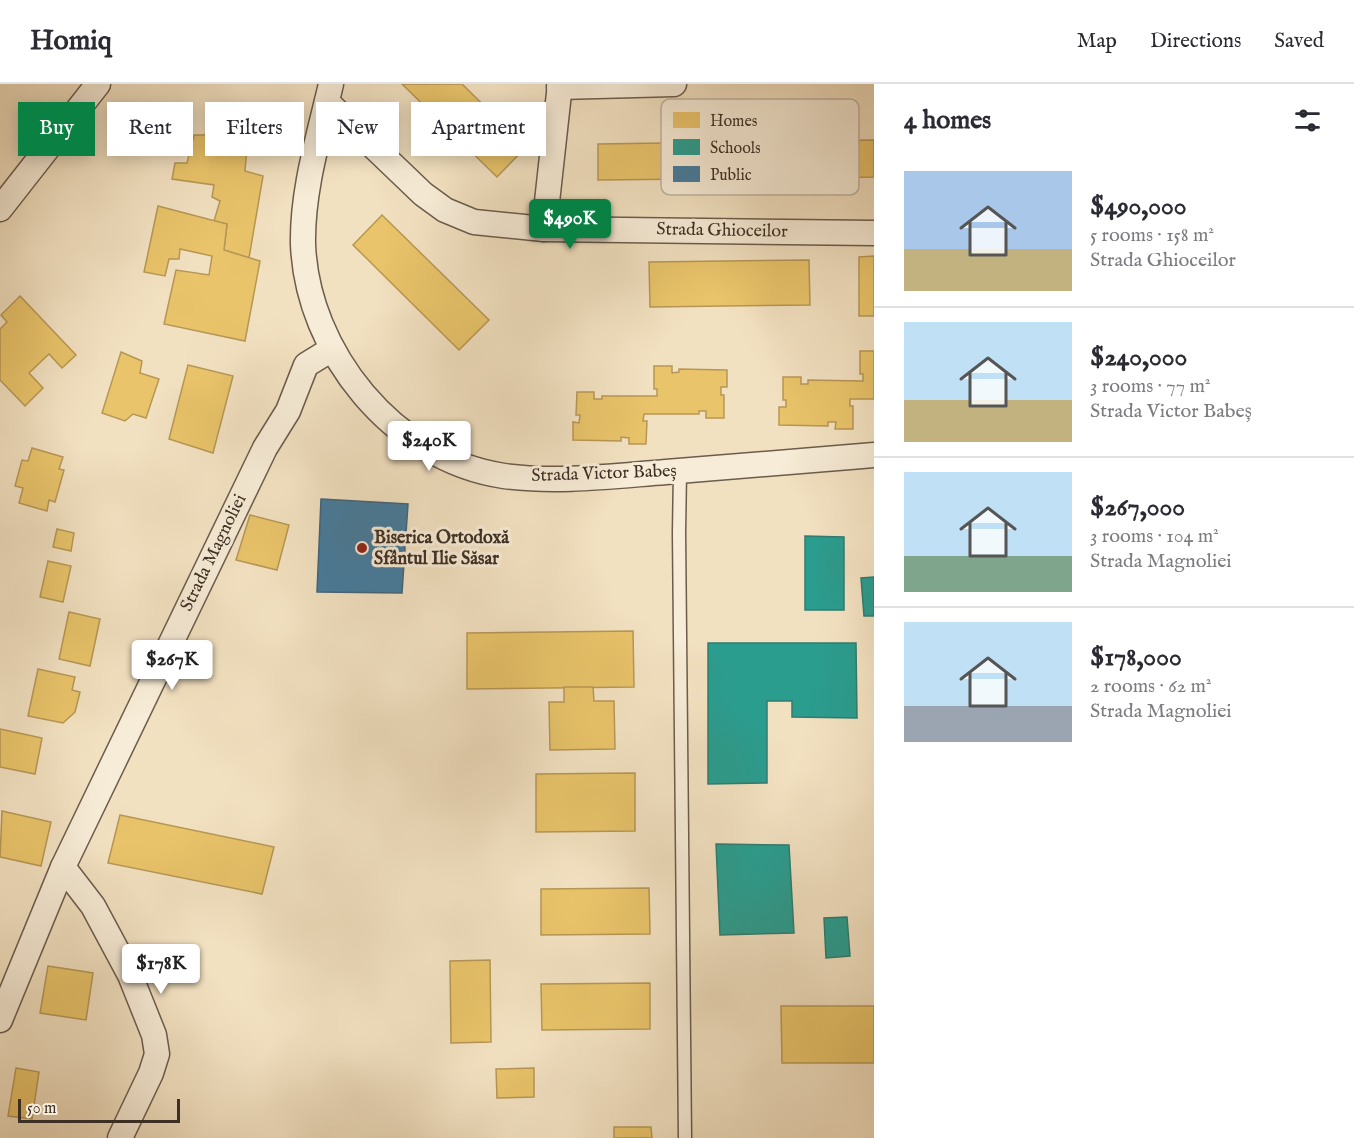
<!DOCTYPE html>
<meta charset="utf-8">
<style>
body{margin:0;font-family:"IM FELL English",serif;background:#f2f2f3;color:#2b2b33;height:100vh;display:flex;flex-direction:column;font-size:22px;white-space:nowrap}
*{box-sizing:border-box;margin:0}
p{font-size:20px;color:#7c7c81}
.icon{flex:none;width:33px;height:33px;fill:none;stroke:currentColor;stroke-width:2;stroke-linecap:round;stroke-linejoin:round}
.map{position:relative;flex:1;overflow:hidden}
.sheet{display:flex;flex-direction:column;background:#fff;width:480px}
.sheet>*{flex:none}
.banner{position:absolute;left:18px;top:18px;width:570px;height:54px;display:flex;gap:12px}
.scale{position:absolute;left:18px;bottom:15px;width:162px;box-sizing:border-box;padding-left:6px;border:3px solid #3e2f25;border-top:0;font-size:16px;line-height:21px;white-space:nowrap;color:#3e2f25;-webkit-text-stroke:4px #f7ecd7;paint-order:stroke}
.price{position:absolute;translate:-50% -51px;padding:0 14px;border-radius:6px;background:#fff;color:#222;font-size:20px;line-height:39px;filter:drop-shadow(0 2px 3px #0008)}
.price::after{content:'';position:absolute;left:50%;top:36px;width:18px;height:14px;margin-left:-9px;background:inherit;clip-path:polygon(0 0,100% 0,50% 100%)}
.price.active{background:#0b8043;color:#fff}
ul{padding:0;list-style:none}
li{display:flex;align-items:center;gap:18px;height:150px;padding:0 30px}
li+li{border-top:2px solid #e1e1e2}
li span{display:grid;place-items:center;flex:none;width:168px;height:120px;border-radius:0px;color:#555}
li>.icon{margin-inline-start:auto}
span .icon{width:72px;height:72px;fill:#fffc;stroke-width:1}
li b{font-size:26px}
h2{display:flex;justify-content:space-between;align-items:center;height:72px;padding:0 30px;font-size:26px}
.tag{padding:0 21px;border-radius:0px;background:#fff;box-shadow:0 3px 15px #0003;font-size:21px;line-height:54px}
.tag.active{background:#0b8043;color:#fff}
header{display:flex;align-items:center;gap:36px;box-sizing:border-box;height:84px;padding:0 30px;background:#fff;border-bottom:2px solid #e1e1e2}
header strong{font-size:28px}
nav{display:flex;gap:33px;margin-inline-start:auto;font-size:21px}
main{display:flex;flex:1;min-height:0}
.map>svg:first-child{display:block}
.homes{fill:#e9c46a;stroke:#b69755;stroke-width:1.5}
.schools{fill:#2a9d8f;stroke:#307c6f;stroke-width:1.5}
.public{fill:#457b9d;stroke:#436479;stroke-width:1.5}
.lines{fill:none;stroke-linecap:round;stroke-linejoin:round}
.lane-casing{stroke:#6b5c4c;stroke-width:15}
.street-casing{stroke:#6b5c4c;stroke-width:27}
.lane{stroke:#f7ecd7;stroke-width:12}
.street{stroke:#f7ecd7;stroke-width:24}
.poi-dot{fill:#8f2418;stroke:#f7ecd7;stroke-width:2}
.labels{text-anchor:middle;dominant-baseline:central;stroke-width:6;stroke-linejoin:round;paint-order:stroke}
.street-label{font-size:18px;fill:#3e2f25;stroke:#f7ecd7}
.poi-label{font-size:18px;font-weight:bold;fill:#3e2f25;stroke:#f7ecd7;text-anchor:start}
.key{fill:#f7ecd7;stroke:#c0b3a2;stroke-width:1.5}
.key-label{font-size:16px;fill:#3e2f25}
</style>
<header>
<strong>Homiq</strong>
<nav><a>Map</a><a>Directions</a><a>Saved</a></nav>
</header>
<main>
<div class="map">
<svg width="874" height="1054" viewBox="0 0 874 1054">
<rect width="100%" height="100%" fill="#f2e1c1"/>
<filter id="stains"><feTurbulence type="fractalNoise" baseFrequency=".00333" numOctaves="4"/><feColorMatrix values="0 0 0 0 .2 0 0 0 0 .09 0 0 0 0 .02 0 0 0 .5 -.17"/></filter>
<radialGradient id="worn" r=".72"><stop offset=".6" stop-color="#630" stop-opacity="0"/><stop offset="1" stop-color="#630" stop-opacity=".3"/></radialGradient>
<g class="homes">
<path d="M402,0H462L526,63L497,93Z"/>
<path d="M212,28L234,34L233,46L248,51L245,87L263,92L249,174L224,166L227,140L214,137L220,117L212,113L214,101L172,95L175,79H187L194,51H205Z"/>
<path d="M874,56V93L598,96V60Z"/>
<path d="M158,122L227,140L224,166L260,177L245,257L164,240L176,186L209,191L212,172L180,165L179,175H169L165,192L144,188Z"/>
<path d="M382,131L489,236L459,266L353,161Z"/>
<path d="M874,172V232H859V173Z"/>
<path d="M809,176L810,221L650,223L649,178Z"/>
<path d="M20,212L76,271L62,284L49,270L29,289L43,304L25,322L0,296V245L7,238L1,231Z"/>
<path d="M860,267H874V315H850V322H853V345H835L836,338H828V342L779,341V323H786V316H783V293H801V300H808V296L863,297V290H860Z"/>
<path d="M121,268L142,277L140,289L159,295L146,334L133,330L125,337L102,329Z"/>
<path d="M188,281L233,292L213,369L169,355Z"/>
<path d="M654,282H672V289L679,288V285L727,286V303H721V311H724V334H706V327H699V330H644L643,337H647L646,360H629V354L621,353V357L573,356V338L579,339L580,331H576L577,308H594V315H602V312H657V305H654Z"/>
<path d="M32,364L63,373L59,385L64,386L55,418L49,416L47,427L19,419L23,404L15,402L22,376L28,377Z"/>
<path d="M250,431L289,441L277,486L236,476Z"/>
<path d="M57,445L74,449L71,467L53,463Z"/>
<path d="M48,477L71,482L63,518L40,513Z"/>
<path d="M69,528L100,535L90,582L59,575Z"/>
<path d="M633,547L634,603L467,605V549Z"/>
<path d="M38,585L75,593L72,606L80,608L75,628L63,639L28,632Z"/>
<path d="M564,603H593L594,617H614L615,665L550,666L549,618H564Z"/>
<path d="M0,645L42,654L35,690L0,683Z"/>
<path d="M635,689V747L536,748V690Z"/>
<path d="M2,727L51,738L41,782L0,773Z"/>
<path d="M120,731L274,763L262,810L108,779Z"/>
<path d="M649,804L650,850L541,851V805Z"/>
<path d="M490,876L491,958L451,959L450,877Z"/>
<path d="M48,882L93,889L86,936L40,929Z"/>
<path d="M650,899V945L542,946L541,900Z"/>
<path d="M781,922H874V979H782Z"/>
<path d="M16,984L39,988L32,1035L8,1032Z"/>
<path d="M534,984V1013L497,1014L496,985Z"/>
<path d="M614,1043H651L652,1054H614Z"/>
</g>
<g class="schools">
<path d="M805,452L844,453V526H805Z"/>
<path d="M874,493V532H864L861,494Z"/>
<path d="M708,559H856L857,634L792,633V617H767V699L708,700Z"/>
<path d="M716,760L789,761L794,849L720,851Z"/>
<path d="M847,833L850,872L826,874L824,834Z"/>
</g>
<path class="public" d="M321,415L408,420L402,509L317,508Z"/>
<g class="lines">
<g class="lane-casing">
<path id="lane" d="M680,387L679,449L685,1054"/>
</g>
<g class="street-casing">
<g id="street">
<path d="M331,0C319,52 302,106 303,160C307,268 394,376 504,392C557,399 613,392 666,388C736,382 805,377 874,371"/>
<path d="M559,3L674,0"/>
<path d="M327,18L423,110L445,126L474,138L544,145L874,149"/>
<path d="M0,125L98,0"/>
<path d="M544,145L560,0"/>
<path d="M63,783L93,822L130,891L154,951L157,970L151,989L120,1054"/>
<path d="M0,936L63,783L265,364L288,327L306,281L332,265"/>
</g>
</g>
<use href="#lane" class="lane"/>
<use href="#street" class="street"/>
</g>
<circle class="poi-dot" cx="362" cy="464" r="6"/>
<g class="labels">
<g class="street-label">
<text transform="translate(722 147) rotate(1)">Strada Ghioceilor</text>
<text transform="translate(604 390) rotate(-2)">Strada Victor Babeș</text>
<text transform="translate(214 469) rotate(-64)">Strada Magnoliei</text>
</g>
<g class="poi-label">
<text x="374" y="454">Biserica Ortodoxă<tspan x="374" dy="21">Sfântul Ilie Săsar</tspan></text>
</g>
</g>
<rect x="661" y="15" width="198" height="96" rx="9" class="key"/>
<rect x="673" y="28" width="27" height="16" fill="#e9c46a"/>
<rect x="673" y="55" width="27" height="16" fill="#2a9d8f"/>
<rect x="673" y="82" width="27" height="16" fill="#457b9d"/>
<g class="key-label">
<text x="710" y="42">Homes</text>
<text x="710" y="69">Schools</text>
<text x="710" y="96">Public</text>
</g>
<rect width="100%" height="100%" filter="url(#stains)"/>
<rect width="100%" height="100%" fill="url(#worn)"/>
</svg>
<div class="scale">50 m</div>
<b class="price active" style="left:570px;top:166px">$490K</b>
<b class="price" style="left:429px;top:388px">$240K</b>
<b class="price" style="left:172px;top:607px">$267K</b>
<b class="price" style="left:161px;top:911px">$178K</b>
<div class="banner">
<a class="tag active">Buy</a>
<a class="tag">Rent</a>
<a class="tag">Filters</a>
<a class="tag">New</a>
<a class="tag">Apartment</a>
</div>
</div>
<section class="sheet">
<h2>4 homes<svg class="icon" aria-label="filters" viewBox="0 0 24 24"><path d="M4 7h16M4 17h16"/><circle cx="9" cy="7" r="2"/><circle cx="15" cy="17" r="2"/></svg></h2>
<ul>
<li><span style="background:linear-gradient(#a9c7e8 65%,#c2b280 0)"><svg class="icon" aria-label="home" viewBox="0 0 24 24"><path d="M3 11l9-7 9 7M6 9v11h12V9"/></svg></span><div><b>$490,000</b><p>5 rooms · 158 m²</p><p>Strada Ghioceilor</p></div></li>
<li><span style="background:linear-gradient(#bfe0f5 65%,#c2b280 0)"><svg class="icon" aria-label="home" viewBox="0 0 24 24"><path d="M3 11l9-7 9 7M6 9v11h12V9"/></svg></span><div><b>$240,000</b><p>3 rooms · 77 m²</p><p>Strada Victor Babeș</p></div></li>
<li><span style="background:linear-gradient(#bfe0f5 70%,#7fa58c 0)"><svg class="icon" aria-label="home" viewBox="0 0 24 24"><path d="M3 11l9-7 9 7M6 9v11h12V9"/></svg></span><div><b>$267,000</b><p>3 rooms · 104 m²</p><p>Strada Magnoliei</p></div></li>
<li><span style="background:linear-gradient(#bfe0f5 70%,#9aa5b1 0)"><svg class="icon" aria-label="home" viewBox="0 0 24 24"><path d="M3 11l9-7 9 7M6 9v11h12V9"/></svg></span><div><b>$178,000</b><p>2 rooms · 62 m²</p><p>Strada Magnoliei</p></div></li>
</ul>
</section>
</main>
